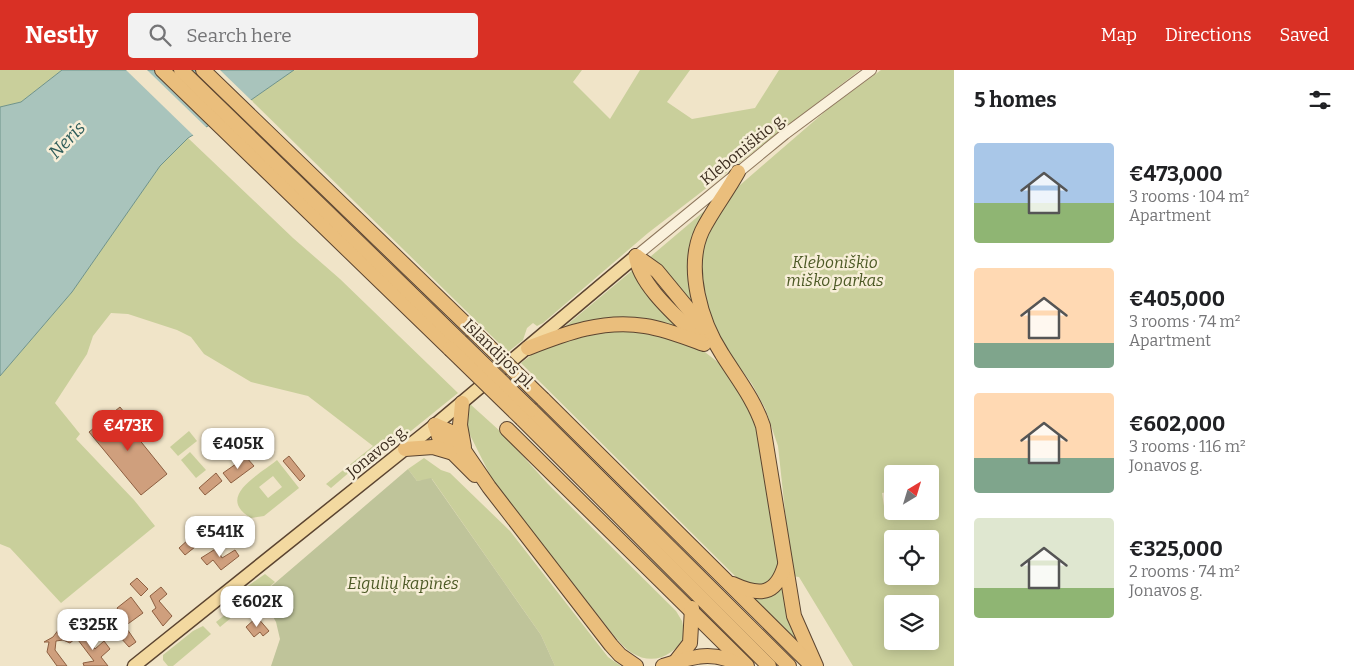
<!DOCTYPE html>
<meta charset="utf-8">
<style>
body{margin:0;font-family:Bitter,serif;background:#f2f2f2;color:#202124;height:100vh;display:flex;flex-direction:column;font-size:19px;white-space:nowrap}
*{box-sizing:border-box;margin:0}
p{font-size:16px;color:#757577}
.icon{flex:none;width:28px;height:28px;fill:none;stroke:currentColor;stroke-width:2;stroke-linecap:round;stroke-linejoin:round}
.map{position:relative;flex:1;overflow:hidden}
.details{display:flex;flex-direction:column;background:#fff;width:400px}
.details>*{flex:none}
.needle{width:32px;rotate:38deg}
.fabs{position:absolute;left:884px;top:395px;display:grid;gap:10px}
.fabs a{display:grid;place-items:center;width:55px;height:55px;border-radius:5px;background:#fff;box-shadow:0 2px 12px #0003;font-size:25px}
.price{position:absolute;translate:-50% -42px;padding:0 11px;border-radius:10px;background:#fff;color:#222;font-size:16px;line-height:32px;filter:drop-shadow(0 1px 2px #0008)}
.price::after{content:'';position:absolute;left:50%;top:30px;width:15px;height:11px;margin-left:-8px;background:inherit;clip-path:polygon(0 0,100% 0,50% 100%)}
.price.on{background:#d93025;color:#fff}
ul{padding:0;list-style:none}
li{display:flex;align-items:center;gap:15px;height:125px;padding:0 20px}
li span{display:grid;place-items:center;flex:none;width:140px;height:100px;border-radius:5px;color:#555}
li>.icon{margin-inline-start:auto}
span .icon{width:60px;height:60px;fill:#fffc;stroke-width:1}
li b{font-size:21px}
h2{display:flex;justify-content:space-between;align-items:center;height:60px;padding:0 20px;font-size:21px}
header{display:flex;align-items:center;gap:30px;box-sizing:border-box;height:70px;padding:0 25px;background:#d93025;color:#fff}
header strong{font-size:24px}
nav{display:flex;gap:28px;margin-inline-start:auto;font-size:18px}
.search{width:350px;height:45px;background:#f2f2f2;display:flex;align-items:center;gap:12px;box-sizing:border-box;padding:0 18px;border-radius:5px;color:#757577;font-size:19px}
main{display:flex;flex:1;min-height:0}
.map>svg:first-child{display:block}
.green{fill:#c9cf9b;fill-rule:evenodd}
.cemetery{fill:#bfc49a}
.water{fill:#a9c4bc;stroke:#6f938a}
.pier{fill:#f0e4c8}
.building{fill:#cf9f7d;stroke:#8d5f41}
.lines{fill:none;stroke-linecap:round;stroke-linejoin:round}
.tertiary-casing{stroke:#8d765c;stroke-width:12}
.primary-casing{stroke:#5b4430;stroke-width:15}
.trunk-casing{stroke:#5b4430;stroke-width:16}
.tertiary{stroke:#faf1dc;stroke-width:10}
.primary{stroke:#f3d9a0;stroke-width:12}
.trunk{stroke:#eabe7c;stroke-width:14}
.trunk-bridge-casing{stroke:#5b4430;stroke-width:16;stroke-linecap:butt}
.trunk-bridge{stroke:#eabe7c;stroke-width:14}
.labels{text-anchor:middle;dominant-baseline:central;stroke-width:5;stroke-linejoin:round;paint-order:stroke}
.street-label{font-size:16px;fill:#3d2e20;stroke:#f7eed8}
.park-label{font-size:16px;font-style:italic;fill:#4d5a26;stroke:#f7eed8}
.water-label{font-size:18px;font-style:italic;fill:#2f5d5a;stroke:#f7eed8}
</style>
<header>
<strong>Nestly</strong>
<div class="search"><svg class="icon" aria-label="search" viewBox="0 0 24 24"><circle cx="10" cy="10" r="6"/><path d="M15 15l6 6"/></svg>Search here</div>
<nav><a>Map</a><a>Directions</a><a>Saved</a></nav>
</header>
<main>
<div class="map">
<svg width="954" height="596" viewBox="0 0 954 596">
<rect width="100%" height="100%" fill="#f0e4c8"/>
<g class="green">
<path d="M0,0H62L21,32L0,37Z"/>
<path d="M294,0H582L573,12L610,49L640,0H690L667,32L692,49L755,38L779,0H860L648,163L543,253L537,256L533,253L527,258L523,270L508,282L251,30Z"/>
<path d="M881,0H954V596H853L799,507L792,506L778,376L765,338L752,314L721,272L702,229L701,175L732,122L828,39ZM892,404H930V441H899L900,447L886,449L882,423L892,421ZM892,469H930V506H892ZM892,534H930V571H892Z"/>
<path d="M188,68L293,168L340,209L458,323L370,394L366,388L331,418L326,414L373,376L308,326L251,312L204,284L191,267L177,260L128,244L111,243L93,266L87,284L55,333L80,364L76,369L134,430L155,456L61,533L10,478L0,474V306L72,222L160,96Z"/>
<path d="M715,132L704,150L697,246L650,187Z"/>
<path d="M634,199L683,263L562,259Z"/>
<path d="M619,259H642L701,279L719,293L733,311L757,354L780,492L773,511L760,517L739,510L521,293L543,276L572,266Z"/>
<path d="M470,334L501,362L548,414L676,541L682,551L685,565C675,586 653,596 632,583C624,578 618,570 612,563L493,411L467,359L466,342Z"/>
<path d="M189,361L197,371L178,386L170,377Z"/>
<path d="M190,382L206,400L196,408L181,390Z"/>
<path d="M424,388L441,400L450,403L510,461L608,587L621,596H555L541,565L432,409L417,411L408,399Z"/>
<path d="M277,390L299,418L264,446L251,448C215,427 259,405 277,390ZM273,406L282,417L268,428L259,417Z"/>
<path d="M265,504L275,512L220,557L216,552L238,534L236,530L248,516Z"/>
<path d="M783,511L799,572L753,527Z"/>
<path d="M203,556L211,564L173,596H168L163,590V585L193,561Z"/>
</g>
<path class="cemetery" d="M408,399L417,411L431,408L541,565L555,596H271L280,569L276,552L261,525Z"/>
<path class="water" d="M62,0H294L251,30L188,68L160,96L72,222L0,306V37L21,32Z"/>
<g class="pier">
<path d="M126,0H147L208,59L195,67Z"/>
<path d="M196,0H220L253,32L238,41Z"/>
</g>
<g class="building">
<path d="M120,337L129,348L125,352L167,404L141,425L89,362Z"/>
<path d="M289,386L305,406L300,411L283,391Z"/>
<path d="M246,387L254,396L231,413L223,403Z"/>
<path d="M216,403L222,411L205,425L199,418Z"/>
<path d="M189,469L195,477L185,485L179,478Z"/>
<path d="M217,478L222,488L235,480L239,486L221,500L213,490L207,495L201,488Z"/>
<path d="M137,508L148,519L141,526L130,514Z"/>
<path d="M161,517L167,524L159,531L172,546L163,556L152,541L156,538L150,526Z"/>
<path d="M131,527L143,543L125,556L136,572L129,577L111,557L124,548L117,538Z"/>
<path d="M257,547L269,561L263,566L260,562L254,567L246,557Z"/>
<path d="M59,559L58,564L70,563L76,568L70,573L63,570L56,571L55,580L67,596H57L47,582L49,572H44L53,567Z"/>
<path d="M82,561L95,579L104,571L110,579L101,587L108,596H84L83,593L94,591L75,566Z"/>
</g>
<g class="lines">
<g class="tertiary-casing">
<path id="tertiary" d="M636,186L785,64L871,0"/>
</g>
<g class="primary-casing">
<path id="primary" d="M134,596L435,355L636,186"/>
</g>
<g class="trunk-casing">
<g id="trunk">
<path d="M162,0L450,279"/>
<path d="M181,0L460,271"/>
<path d="M203,0L472,260"/>
<path d="M738,102C727,122 712,141 702,161C685,198 701,252 722,284C737,308 754,329 763,356L794,546L816,596"/>
<path d="M636,186C639,216 681,250 702,271"/>
<path d="M636,186L657,201L704,258"/>
<path d="M528,278C566,263 604,249 645,256C665,259 685,267 704,274"/>
<path d="M543,329L811,595"/>
<path d="M462,333L460,355L464,377"/>
<path d="M531,340L789,596"/>
<path d="M522,349L769,596"/>
<path d="M435,355L449,361L459,373L489,417L611,575L620,585L636,596"/>
<path d="M435,355L440,370L475,405"/>
<path d="M507,359L747,596"/>
<path d="M405,379L433,377L450,382"/>
<path d="M733,514C759,526 776,526 785,495"/>
<path d="M676,591L690,573L692,538"/>
<path d="M663,596C691,587 714,579 741,596"/>
</g>
</g>
<use href="#tertiary" class="tertiary"/>
<use href="#primary" class="primary"/>
<use href="#trunk" class="trunk"/>
<g class="trunk-bridge-casing">
<g id="trunk-bridge">
<path d="M472,260L543,329"/>
<path d="M460,271L531,340"/>
<path d="M450,279L522,349"/>
</g>
</g>
<use href="#trunk-bridge" class="trunk-bridge"/>
</g>
<g class="labels">
<g class="street-label">
<text transform="translate(743 79) rotate(-39)">Kleboniškio g.</text>
<text transform="translate(499 284) rotate(44)">Islandijos pl.</text>
<text transform="translate(377 381) rotate(-39)">Jonavos g.</text>
</g>
<g class="park-label">
<text x="835" y="192">Kleboniškio<tspan x="835" dy="18">miško parkas</tspan></text>
<text x="403" y="513">Eigulių kapinės</text>
</g>
<g class="water-label">
<text transform="translate(67 70) rotate(-46)">Neris</text>
</g>
</g>
</svg>
<div class="fabs">
<a><svg class="needle" viewBox="-14 -14 28 28"><path d="M0-13l5 13h-10z" fill="#e53935"/><path d="M0 13l5-13h-10z" fill="#757577"/></svg></a>
<a><svg class="icon" aria-label="locate" viewBox="0 0 24 24"><circle cx="12" cy="12" r="6"/><path d="M12 2v4M12 18v4M2 12h4M18 12h4"/></svg></a>
<a><svg class="icon" aria-label="layers" viewBox="0 0 24 24"><path d="M12 4l9 5-9 5-9-5zM3 14l9 5 9-5"/></svg></a>
</div>
<b class="price on" style="left:128px;top:382px">€473K</b>
<b class="price" style="left:238px;top:400px">€405K</b>
<b class="price" style="left:220px;top:488px">€541K</b>
<b class="price" style="left:257px;top:558px">€602K</b>
<b class="price" style="left:93px;top:581px">€325K</b>
</div>
<section class="details">
<h2>5 homes<svg class="icon" aria-label="filters" viewBox="0 0 24 24"><path d="M4 7h16M4 17h16"/><circle cx="9" cy="7" r="2"/><circle cx="15" cy="17" r="2"/></svg></h2>
<ul>
<li><span style="background:linear-gradient(#a9c7e8 60%,#8fb573 0)"><svg class="icon" aria-label="home" viewBox="0 0 24 24"><path d="M3 11l9-7 9 7M6 9v11h12V9"/></svg></span><div><b>€473,000</b><p>3 rooms · 104 m²</p><p>Apartment</p></div></li>
<li><span style="background:linear-gradient(#ffd9b3 75%,#7fa58c 0)"><svg class="icon" aria-label="home" viewBox="0 0 24 24"><path d="M3 11l9-7 9 7M6 9v11h12V9"/></svg></span><div><b>€405,000</b><p>3 rooms · 74 m²</p><p>Apartment</p></div></li>
<li><span style="background:linear-gradient(#ffd9b3 65%,#7fa58c 0)"><svg class="icon" aria-label="home" viewBox="0 0 24 24"><path d="M3 11l9-7 9 7M6 9v11h12V9"/></svg></span><div><b>€602,000</b><p>3 rooms · 116 m²</p><p>Jonavos g.</p></div></li>
<li><span style="background:linear-gradient(#dfe7d0 70%,#8fb573 0)"><svg class="icon" aria-label="home" viewBox="0 0 24 24"><path d="M3 11l9-7 9 7M6 9v11h12V9"/></svg></span><div><b>€325,000</b><p>2 rooms · 74 m²</p><p>Jonavos g.</p></div></li>
</ul>
</section>
</main>
